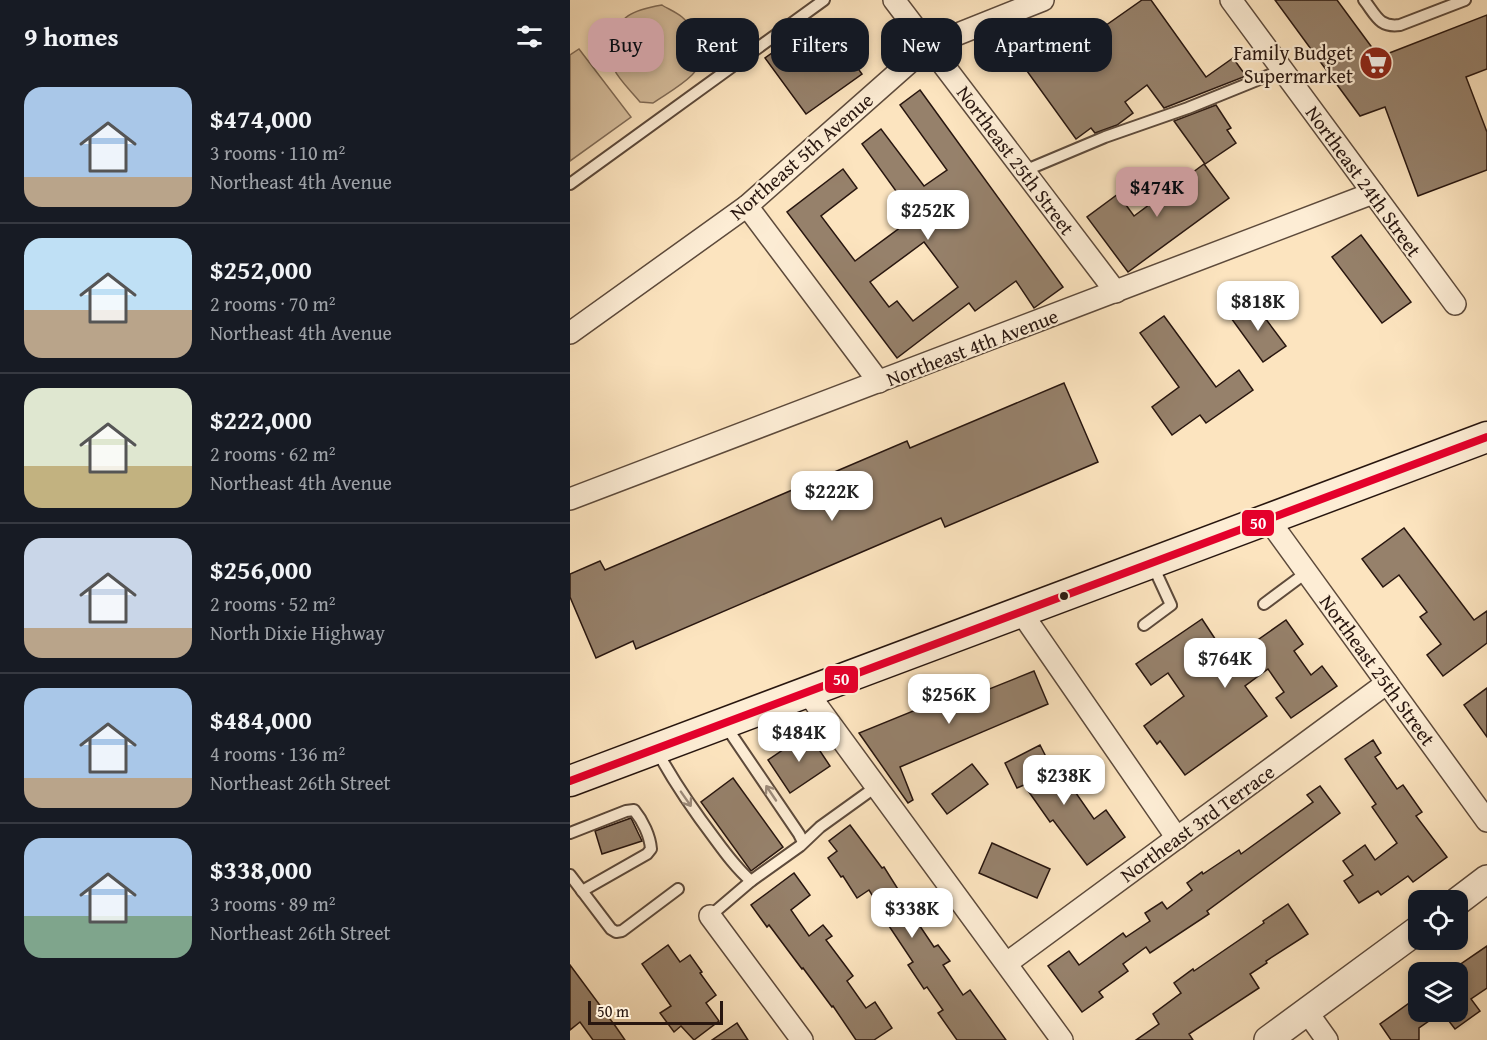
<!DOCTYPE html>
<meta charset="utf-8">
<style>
body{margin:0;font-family:"Gentium Book Plus",serif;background:#20242c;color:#f1f3f6;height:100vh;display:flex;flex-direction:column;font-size:22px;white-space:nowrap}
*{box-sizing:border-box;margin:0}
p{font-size:20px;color:#9ea1a6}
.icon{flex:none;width:33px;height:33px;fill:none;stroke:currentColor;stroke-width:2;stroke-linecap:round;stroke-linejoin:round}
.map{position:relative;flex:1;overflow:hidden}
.sheet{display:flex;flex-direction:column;background:#171b24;width:570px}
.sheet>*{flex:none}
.top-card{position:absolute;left:18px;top:18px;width:570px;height:54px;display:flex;gap:12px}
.tools{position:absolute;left:838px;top:890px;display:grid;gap:12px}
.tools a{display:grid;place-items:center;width:60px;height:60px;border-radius:12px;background:#171b24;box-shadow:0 3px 9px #0003;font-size:30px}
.scale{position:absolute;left:18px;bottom:15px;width:135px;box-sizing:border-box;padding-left:6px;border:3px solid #28160f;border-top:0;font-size:16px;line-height:21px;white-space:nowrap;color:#28160f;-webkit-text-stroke:4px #fdedd5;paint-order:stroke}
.price{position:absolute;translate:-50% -51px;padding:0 14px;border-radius:12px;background:#fff;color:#222;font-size:20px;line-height:39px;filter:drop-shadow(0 2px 3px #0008)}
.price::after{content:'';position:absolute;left:50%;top:36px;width:18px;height:14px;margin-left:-9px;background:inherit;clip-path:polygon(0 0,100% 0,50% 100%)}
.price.active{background:#c59692;color:#111}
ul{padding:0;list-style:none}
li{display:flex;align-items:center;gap:18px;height:150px;padding:0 24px}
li+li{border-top:2px solid #363941}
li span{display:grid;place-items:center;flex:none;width:168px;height:120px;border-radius:18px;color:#555}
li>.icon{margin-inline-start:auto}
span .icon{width:72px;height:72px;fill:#fffc;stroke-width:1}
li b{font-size:26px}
h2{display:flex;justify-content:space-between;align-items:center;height:72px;padding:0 24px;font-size:26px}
.chip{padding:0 21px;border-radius:18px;background:#171b24;box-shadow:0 3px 9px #0003;font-size:21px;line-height:54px}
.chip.active{background:#c59692;color:#111}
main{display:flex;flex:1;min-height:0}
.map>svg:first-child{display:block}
.green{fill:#d8c1a1;stroke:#806c58;stroke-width:1.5}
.building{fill:#96816b;stroke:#28160f;stroke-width:1.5;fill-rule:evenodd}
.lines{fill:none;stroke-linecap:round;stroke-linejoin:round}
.service-casing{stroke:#5d4a3b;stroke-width:14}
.minor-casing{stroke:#5d4a3b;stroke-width:24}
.tertiary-casing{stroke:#5d4a3b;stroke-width:30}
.secondary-casing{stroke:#28160f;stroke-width:33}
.service{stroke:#fdedd5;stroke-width:10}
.minor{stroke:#fdedd5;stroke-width:21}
.tertiary{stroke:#fdedd5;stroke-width:27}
.secondary{stroke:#fdedd5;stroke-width:30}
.bus-1-casing{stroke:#fdedd5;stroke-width:12}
.bus-1{stroke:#e4002b;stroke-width:8}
.oneway{stroke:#9d8c7c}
.bus-dot{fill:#28160f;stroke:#fdedd5;stroke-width:2}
.labels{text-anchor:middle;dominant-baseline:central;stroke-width:4.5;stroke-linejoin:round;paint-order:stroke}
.poi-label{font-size:20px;fill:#28160f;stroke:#fdedd5;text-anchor:end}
.street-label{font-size:20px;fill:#28160f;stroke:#fdedd5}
.line-badge{stroke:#fdedd5;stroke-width:2}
.badge-label{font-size:16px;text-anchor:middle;font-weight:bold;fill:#fff}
</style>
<main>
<section class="sheet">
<h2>9 homes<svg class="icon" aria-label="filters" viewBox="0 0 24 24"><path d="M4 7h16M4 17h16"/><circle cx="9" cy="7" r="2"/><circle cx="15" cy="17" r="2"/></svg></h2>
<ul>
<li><span style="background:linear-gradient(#a9c7e8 75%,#b9a48a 0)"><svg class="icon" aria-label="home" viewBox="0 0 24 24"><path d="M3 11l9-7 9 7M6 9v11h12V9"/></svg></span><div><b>$474,000</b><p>3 rooms · 110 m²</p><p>Northeast 4th Avenue</p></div></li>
<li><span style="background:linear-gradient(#bfe0f5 60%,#b9a48a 0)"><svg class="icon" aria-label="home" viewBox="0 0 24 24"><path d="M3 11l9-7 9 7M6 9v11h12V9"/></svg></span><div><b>$252,000</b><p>2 rooms · 70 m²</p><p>Northeast 4th Avenue</p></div></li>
<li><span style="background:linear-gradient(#dfe7d0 65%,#c2b280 0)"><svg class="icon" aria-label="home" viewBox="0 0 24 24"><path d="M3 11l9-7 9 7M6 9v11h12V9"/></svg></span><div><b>$222,000</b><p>2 rooms · 62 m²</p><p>Northeast 4th Avenue</p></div></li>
<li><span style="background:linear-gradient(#c9d6e8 75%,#b9a48a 0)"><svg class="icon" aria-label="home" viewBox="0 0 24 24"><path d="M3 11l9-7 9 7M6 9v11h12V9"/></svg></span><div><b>$256,000</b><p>2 rooms · 52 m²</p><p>North Dixie Highway</p></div></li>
<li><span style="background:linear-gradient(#a9c7e8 75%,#b9a48a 0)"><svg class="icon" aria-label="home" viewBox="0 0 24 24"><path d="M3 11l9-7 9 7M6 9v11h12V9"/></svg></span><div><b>$484,000</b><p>4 rooms · 136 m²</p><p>Northeast 26th Street</p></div></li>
<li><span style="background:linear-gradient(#a9c7e8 65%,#7fa58c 0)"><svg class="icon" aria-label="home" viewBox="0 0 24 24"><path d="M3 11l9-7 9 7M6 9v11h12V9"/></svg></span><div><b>$338,000</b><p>3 rooms · 89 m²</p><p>Northeast 26th Street</p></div></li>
</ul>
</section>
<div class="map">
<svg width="917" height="1040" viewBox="0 0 917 1040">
<rect width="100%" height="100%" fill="#fce4bf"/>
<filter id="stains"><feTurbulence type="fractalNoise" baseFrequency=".00333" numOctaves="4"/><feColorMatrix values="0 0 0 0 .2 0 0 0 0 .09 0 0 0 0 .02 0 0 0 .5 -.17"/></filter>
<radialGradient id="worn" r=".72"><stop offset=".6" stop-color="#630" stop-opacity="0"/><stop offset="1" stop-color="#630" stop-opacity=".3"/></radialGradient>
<g class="green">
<path d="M92,5C98,9 106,12 112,17C129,31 140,57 122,75C111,86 96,94 83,103L70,102C62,92 49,80 44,69C41,62 41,52 42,45C47,15 64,10 92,5Z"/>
<path d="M9,49L61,117L0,161V55Z"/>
</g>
<g class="building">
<path d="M572,0H581L636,77L663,58L676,76L594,108L577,85L555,102L563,113L547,125L525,133L521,128L506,139L449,60L483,36L495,54Z"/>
<path d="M705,0H767L809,57L917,15V69L896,77L917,132V170L848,196L815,107L790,116Z"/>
<path d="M233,31L243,45L261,31L292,74L236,114L195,58Z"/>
<path d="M350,90L493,287L464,308L446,281L405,311L399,303L327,358L217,212L273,169L287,188L251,216L285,261L339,221L328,206L334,202L292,144L311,129L354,186L377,170L330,105ZM354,242L388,287L343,321L327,301L319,307L300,282Z"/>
<path d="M646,105L661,128L657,130L666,143L635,164L604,121Z"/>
<path d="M634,164L659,198L558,272L517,217L548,194L564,216Z"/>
<path d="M791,235L841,302L812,323L762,257Z"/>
<path d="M683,302L716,346L693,362L661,318Z"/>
<path d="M594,316L646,387L669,370L683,390L636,423L630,415L602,435L582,407L609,387L570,333Z"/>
<path d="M494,383L528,462L375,527L371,518L66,649L63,641L26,658L0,597V574L30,561L35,570L337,441L340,448Z"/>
<path d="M834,528L904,620L917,611V643L873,676L857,655L871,644L850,617L857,612L829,575L813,587L792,559Z"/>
<path d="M632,619L659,660L716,620L733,644L724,651L741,675L752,666L767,686L721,718L706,698L714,692L698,669L675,686L697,716L615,775L590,741L587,744L574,726L614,696L598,673L581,685L566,664Z"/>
<path d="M464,671L478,704L330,767L343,800L338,803L289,733L370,700L377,706Z"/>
<path d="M917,688V737L894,705Z"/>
<path d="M238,733L260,766L220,793L198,760Z"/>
<path d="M803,740L811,753L805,757L827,789L833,785L852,812L846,816L877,857L843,882L838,876L811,895L808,891L789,903L774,881L783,875L773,861L795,845L805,860L827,843L802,807L806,804L775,759Z"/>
<path d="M470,745L492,788L499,783L524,819L536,810L555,837L517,865L483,820L480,822L454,785L447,788L435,763Z"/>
<path d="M402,764L418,784L377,814L362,794Z"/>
<path d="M163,778L213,847L181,871L131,802Z"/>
<path d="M750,786L770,813L637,911L639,914L580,953L576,947L553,964L558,971L529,992L533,997L512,1012L478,966L499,951L509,965L553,933L556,937L580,921L575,913L592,902L597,909L622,890L617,883L632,872L633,874L669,850L671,854L743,802L737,795Z"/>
<path d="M61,818L72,841L32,854L25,831Z"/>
<path d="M280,825L312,868L314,867L331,894L329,895L364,947L368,945L380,961L373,965L393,995L400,990L436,1040H387L368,1013L373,1010L357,987L354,989L338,965L343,962L315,920L317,919L299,890L287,898L273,876L271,877L258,858L267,851L259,841Z"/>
<path d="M422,843L480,869L467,898L409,873Z"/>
<path d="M224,873L240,895L221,910L239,936L253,925L262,936L256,940L283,976L277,981L296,1008L305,1002L322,1028L304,1040H286L263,1006L262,1007L233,968L232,969L199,925L197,927L181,905Z"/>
<path d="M718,904L738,934L696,961L697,963L680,974L689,988L619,1034L623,1040H566L589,1024L583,1014L611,993L604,983L623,969L624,971L694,923L693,921Z"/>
<path d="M98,945L110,962L120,955L132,972L130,973L146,995L136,1003L149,1021L124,1040L111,1026L104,1032L90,1013L101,1006L72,964Z"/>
<path d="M917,946V988L901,999L910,1011L885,1029L872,1012L849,1028V1040H821L810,1024L849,996V1011H888V972H879Z"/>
<path d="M0,965L46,1027L55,1040H23L10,1022L0,1030Z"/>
<path d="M167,1023L178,1040H142Z"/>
</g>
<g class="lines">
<g class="service-casing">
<g id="service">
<path d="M794,0C806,15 809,28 830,25L895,0"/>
<path d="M454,171L535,137L618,108L712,70"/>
<path d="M0,184L254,0"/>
<path d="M694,604L737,572"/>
<path d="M574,625L601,605L583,566"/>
<path d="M155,725L229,834L233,842"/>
<path d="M86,749C103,781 123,810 145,839C156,854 167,869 181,881"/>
<path d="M0,833L56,811L64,810C73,821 80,836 81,849L77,854L12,891"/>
<path d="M0,875L41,929L46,932L52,931L108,889"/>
<path d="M140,916L181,881L230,846L250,827L307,786"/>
</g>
</g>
<g class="minor-casing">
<g id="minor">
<path d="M324,0L546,292"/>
<path d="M661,0L885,304"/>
<path d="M177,206L309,382"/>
<path d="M0,333L177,206L358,46L473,0"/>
<path d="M0,499L803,193"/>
<path d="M698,519L917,821"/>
<path d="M451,612L607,838"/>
<path d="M237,692L492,1040"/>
<path d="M140,916L232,1040"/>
<path d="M437,963L817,683"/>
<path d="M737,1012L757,1040"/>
</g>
</g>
<g class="tertiary-casing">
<g id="tertiary">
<path d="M888,901L917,879"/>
<path d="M698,1040L849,929"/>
</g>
</g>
<g class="secondary-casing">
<path id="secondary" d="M0,781L917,437"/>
</g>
<use href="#service" class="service"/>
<use href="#minor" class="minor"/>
<use href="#tertiary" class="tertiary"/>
<use href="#secondary" class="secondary"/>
<g class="bus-1-casing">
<path id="bus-1" d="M0,781L917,437"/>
</g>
<use href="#bus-1" class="bus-1"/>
</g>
<defs><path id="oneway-shaft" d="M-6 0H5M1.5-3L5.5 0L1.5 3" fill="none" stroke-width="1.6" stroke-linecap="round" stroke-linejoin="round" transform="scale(1.5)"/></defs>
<g class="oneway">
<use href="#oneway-shaft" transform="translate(201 793) rotate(-124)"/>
<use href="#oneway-shaft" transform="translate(116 799) rotate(55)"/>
</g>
<defs>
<g id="supermarket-disc" transform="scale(1.725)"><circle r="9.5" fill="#8f2418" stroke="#fdedd5"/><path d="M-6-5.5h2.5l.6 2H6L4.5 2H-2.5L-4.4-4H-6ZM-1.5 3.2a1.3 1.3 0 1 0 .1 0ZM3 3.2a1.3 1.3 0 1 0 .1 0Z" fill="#fff"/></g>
</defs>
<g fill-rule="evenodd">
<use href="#supermarket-disc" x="806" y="63"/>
</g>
<circle class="bus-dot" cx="494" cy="596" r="5"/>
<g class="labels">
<g class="poi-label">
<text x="783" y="52">Family Budget<tspan x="783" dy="23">Supermarket</tspan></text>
</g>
<g class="street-label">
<text transform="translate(231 156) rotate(-41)">Northeast 5th Avenue</text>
<text transform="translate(446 160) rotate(53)">Northeast 25th Street</text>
<text transform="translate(794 181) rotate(54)">Northeast 24th Street</text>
<text transform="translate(402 347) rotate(-21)">Northeast 4th Avenue</text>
<text transform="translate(808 670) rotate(54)">Northeast 25th Street</text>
<text transform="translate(627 823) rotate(-36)">Northeast 3rd Terrace</text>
</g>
</g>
<g class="line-badge">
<rect x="671" y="509" width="34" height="28" rx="6" fill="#e4002b"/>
<rect x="254" y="665" width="35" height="29" rx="6" fill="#e4002b"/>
</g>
<g class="badge-label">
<text x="688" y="529">50</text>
<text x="271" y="685">50</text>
</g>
<rect width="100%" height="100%" filter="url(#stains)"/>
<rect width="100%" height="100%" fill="url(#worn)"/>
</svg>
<div class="tools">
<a><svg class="icon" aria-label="locate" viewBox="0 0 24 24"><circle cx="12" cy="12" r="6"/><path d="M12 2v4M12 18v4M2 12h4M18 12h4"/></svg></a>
<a><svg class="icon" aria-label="layers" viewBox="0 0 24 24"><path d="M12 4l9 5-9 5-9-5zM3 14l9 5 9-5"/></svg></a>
</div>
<div class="scale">50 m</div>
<b class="price active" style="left:587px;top:218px">$474K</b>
<b class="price" style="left:358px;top:241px">$252K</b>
<b class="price" style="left:688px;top:332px">$818K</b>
<b class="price" style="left:262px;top:522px">$222K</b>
<b class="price" style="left:655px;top:689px">$764K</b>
<b class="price" style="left:379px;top:725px">$256K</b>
<b class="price" style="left:229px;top:763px">$484K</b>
<b class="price" style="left:494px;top:806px">$238K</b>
<b class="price" style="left:342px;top:939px">$338K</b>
<div class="top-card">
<a class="chip active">Buy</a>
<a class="chip">Rent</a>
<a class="chip">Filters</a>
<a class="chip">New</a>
<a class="chip">Apartment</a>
</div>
</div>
</main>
